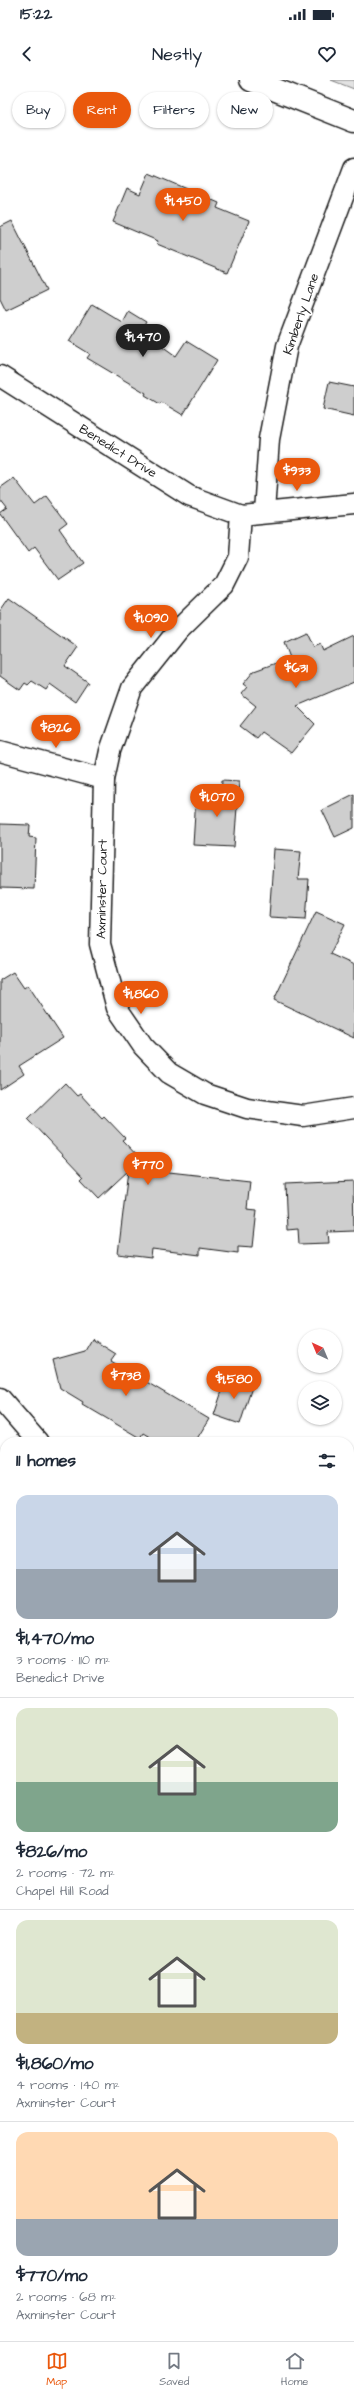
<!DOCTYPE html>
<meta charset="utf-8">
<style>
body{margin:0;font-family:"Architects Daughter",sans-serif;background:#f2f2f3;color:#1f2937;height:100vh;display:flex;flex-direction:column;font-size:15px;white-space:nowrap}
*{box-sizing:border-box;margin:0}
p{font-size:13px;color:#747a83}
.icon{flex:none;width:22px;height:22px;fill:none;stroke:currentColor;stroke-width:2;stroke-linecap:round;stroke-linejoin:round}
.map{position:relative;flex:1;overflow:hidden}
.panel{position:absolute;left:0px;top:1357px;width:354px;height:904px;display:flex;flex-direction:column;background:#fff;border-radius:16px 16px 0 0;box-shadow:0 1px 3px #0004}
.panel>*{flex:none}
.hud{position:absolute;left:12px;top:12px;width:330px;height:36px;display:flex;gap:8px}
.needle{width:26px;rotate:316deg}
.buttons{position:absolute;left:298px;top:1249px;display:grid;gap:8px}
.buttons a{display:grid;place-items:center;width:44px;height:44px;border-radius:50%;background:#fff;box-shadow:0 1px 3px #0004;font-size:20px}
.price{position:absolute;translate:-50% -34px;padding:0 9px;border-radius:14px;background:#ea580c;color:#fff;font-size:13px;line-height:26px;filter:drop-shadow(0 1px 2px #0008)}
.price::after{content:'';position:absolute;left:50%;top:24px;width:12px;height:9px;margin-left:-6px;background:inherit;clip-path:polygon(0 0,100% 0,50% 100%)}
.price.on{background:#222;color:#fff}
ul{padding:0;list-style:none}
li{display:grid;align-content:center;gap:8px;height:212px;padding:0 16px}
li+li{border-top:1px solid #e0e1e3}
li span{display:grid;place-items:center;height:124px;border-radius:12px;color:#555}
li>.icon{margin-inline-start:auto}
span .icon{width:72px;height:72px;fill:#fffc;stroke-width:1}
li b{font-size:17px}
h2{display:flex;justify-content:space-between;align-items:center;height:48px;padding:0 16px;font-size:17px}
.pill{padding:0 14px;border-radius:18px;background:#fff;box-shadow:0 1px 3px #0004;font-size:14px;line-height:36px}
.pill.on{background:#ea580c;color:#fff}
.status{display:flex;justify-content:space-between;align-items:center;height:28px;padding:0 20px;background:#fff;direction:ltr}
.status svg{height:11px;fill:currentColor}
header{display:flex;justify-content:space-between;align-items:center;height:52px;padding:0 16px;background:#fff;font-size:18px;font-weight:600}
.tab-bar{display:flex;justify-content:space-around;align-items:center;height:56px;border-top:1px solid #e0e1e3;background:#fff;font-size:11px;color:#747a83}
.tab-bar a{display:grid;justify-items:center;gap:2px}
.tab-bar .on{color:#ea580c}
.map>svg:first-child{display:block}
.green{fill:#e2e2e2;stroke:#7f7f7f}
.building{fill:#cecece;stroke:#1c1c1c}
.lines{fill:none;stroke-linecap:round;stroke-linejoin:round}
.lane-casing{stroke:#1c1c1c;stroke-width:13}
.street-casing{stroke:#1c1c1c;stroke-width:23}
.secondary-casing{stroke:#1c1c1c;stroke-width:25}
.lane{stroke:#fff;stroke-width:10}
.street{stroke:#fff;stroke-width:20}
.secondary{stroke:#fff;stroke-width:22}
.labels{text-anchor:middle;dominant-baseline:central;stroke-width:3.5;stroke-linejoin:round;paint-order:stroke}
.street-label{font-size:13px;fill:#1c1c1c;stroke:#fff}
</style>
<div class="status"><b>15:22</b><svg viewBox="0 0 49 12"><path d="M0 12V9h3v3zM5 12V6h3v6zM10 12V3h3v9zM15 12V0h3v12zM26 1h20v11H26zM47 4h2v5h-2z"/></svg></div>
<header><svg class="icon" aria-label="back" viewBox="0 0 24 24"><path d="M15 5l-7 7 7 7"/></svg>Nestly<svg class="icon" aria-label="heart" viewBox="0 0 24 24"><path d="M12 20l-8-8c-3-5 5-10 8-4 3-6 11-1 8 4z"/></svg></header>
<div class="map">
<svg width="354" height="2261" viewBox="0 0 354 2261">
<rect width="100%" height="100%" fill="#fff"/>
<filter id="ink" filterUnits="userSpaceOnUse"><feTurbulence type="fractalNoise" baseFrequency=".025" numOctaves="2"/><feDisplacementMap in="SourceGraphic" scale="8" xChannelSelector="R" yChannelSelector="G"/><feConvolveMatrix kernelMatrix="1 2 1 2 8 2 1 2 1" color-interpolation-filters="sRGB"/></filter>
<g filter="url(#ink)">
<path class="green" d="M331,0H354V9Z"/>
<g class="building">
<path d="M149,93L219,123L217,128L249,141L227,193L157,164L158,161L113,142L127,108L140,114Z"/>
<path d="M12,141L47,210L6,230L0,218V147Z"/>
<path d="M92,224L122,242L128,231L146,242L141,251L176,276L186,261L217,280L183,335L161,322L160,324L145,315L146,313L87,278L90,274L69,261Z"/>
<path d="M329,302L354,307V336L323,329Z"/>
<path d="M14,398L35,425L47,416L68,444L60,450L83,483L58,500L34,468L28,473L0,434L7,429L0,420V408Z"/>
<path d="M9,518L78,567L65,586L88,602L75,622L50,604L46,610L32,601L28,605L25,603L20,610L0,596V531Z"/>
<path d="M306,552L313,567L320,564L323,571L354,556V602L297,626L315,644L291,673L261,652L256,658L240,646L256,626L241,614L247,607L243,604L254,591L290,578L284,562Z"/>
<path d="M222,700L239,701L234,767L193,765L196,717L221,718Z"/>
<path d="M354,714V748L335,757L322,730Z"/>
<path d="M0,744L30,745L29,757L36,758L34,809L0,808Z"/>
<path d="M274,769L301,771L298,799H309L306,839L269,837Z"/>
<path d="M316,831L345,844L330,874L354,885V958L274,920Z"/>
<path d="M13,892L24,908L28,905L63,958L19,986L24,994L0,1010V900Z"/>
<path d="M65,1003L77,1016L80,1014L102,1038L104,1036L125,1058L122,1060L151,1090L250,1101L247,1129L257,1130L253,1167L238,1166V1173L200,1168V1175L152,1169L151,1178L118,1174L128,1091L99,1118L81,1099L83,1097L28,1039Z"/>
<path d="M353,1101L354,1151L328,1152L329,1163L299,1164L298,1149L287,1150L285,1104Z"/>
<path d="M92,1259L116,1274L111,1281L209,1339L195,1362H158L143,1353L140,1358L82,1324L83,1322L60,1308L53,1280L85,1271Z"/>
<path d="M227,1296L253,1304L240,1344L214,1335Z"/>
</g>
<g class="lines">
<g class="lane-casing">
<g id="lane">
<path d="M0,1587L5,1590"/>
<path d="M212,2261V2256"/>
</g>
</g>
<g class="street-casing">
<g id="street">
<path d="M0,296L189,416L241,435L354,424"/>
<path d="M264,432L269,359L287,266L354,88"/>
<path d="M241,435L238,477L224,505L179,549L132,608L110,671L104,699L100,864L117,928L143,966L169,993L205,1014L247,1028L303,1036L354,1028"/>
<path d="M0,671L104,699"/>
<path d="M0,1318L38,1362"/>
<path d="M349,1529L354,1531"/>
<path d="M0,1769L5,1771"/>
<path d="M38,2261V2256"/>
</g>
</g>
<g class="secondary-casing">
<path id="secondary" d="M251,0L354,41"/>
</g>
<use href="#lane" class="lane"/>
<use href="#street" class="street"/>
<use href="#secondary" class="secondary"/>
</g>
</g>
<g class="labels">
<g class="street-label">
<text transform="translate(301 234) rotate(-71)">Kimberly Lane</text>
<text transform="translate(118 371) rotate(32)">Benedict Drive</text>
<text transform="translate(102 809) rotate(-89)">Axminster Court</text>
</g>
</g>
</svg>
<div class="buttons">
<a><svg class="needle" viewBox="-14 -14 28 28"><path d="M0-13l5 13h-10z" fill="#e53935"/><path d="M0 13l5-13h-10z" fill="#747a83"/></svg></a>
<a><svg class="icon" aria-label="layers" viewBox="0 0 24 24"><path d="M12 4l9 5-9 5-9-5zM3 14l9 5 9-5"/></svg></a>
</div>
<b class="price" style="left:183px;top:142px">$1,450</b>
<b class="price on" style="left:143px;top:278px">$1,470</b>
<b class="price" style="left:297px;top:412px">$933</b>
<b class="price" style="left:151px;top:559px">$1,090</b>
<b class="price" style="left:296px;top:609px">$631</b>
<b class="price" style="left:56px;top:669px">$826</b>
<b class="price" style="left:217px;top:738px">$1,070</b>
<b class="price" style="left:141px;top:935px">$1,860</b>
<b class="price" style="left:148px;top:1106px">$770</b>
<b class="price" style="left:126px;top:1317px">$738</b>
<b class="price" style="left:234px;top:1320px">$1,580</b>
<div class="hud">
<a class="pill">Buy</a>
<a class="pill on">Rent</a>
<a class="pill">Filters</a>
<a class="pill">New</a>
</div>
<section class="panel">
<h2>11 homes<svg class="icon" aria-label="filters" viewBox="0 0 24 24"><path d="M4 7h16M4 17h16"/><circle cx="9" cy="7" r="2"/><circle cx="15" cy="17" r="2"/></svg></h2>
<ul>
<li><span style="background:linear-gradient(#c9d6e8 60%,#9aa5b1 0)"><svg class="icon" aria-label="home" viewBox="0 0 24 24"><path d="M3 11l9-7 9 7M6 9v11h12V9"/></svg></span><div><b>$1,470/mo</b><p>3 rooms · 110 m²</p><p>Benedict Drive</p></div></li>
<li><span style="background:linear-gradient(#dfe7d0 60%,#7fa58c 0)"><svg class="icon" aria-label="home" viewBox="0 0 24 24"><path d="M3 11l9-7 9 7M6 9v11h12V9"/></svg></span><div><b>$826/mo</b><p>2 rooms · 72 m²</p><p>Chapel Hill Road</p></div></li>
<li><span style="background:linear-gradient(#dfe7d0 75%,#c2b280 0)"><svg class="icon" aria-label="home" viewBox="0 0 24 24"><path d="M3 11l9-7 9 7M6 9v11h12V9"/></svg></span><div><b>$1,860/mo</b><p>4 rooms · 140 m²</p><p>Axminster Court</p></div></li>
<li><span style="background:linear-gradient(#ffd9b3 70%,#9aa5b1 0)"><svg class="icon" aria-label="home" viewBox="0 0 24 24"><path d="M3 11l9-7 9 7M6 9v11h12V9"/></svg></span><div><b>$770/mo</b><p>2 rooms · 68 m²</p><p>Axminster Court</p></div></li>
</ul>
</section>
</div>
<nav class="tab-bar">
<a class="on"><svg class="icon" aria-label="map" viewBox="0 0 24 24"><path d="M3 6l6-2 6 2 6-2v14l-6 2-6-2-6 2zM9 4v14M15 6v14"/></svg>Map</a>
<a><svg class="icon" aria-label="saved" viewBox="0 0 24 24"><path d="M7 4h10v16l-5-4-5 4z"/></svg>Saved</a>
<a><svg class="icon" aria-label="home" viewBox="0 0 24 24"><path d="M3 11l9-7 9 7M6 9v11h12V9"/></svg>Home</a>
</nav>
